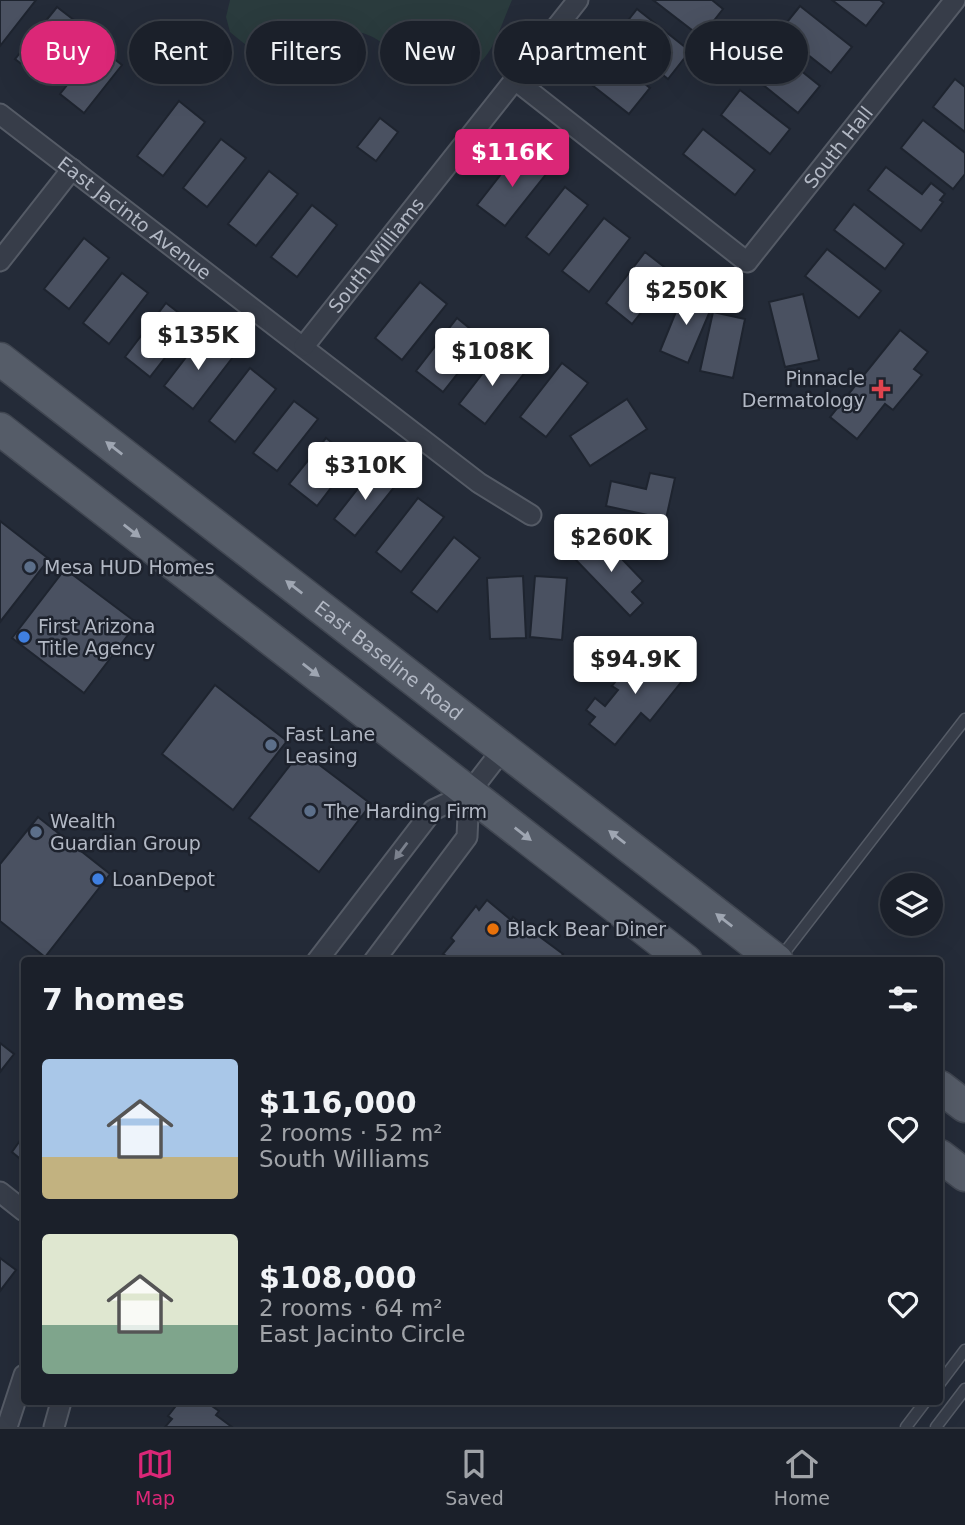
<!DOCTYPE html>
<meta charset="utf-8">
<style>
body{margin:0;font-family:"DejaVu Sans",sans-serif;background:#282d36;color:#f1f3f6;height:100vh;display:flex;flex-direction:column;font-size:26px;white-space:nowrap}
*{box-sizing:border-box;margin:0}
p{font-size:23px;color:#a0a3a8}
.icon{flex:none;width:38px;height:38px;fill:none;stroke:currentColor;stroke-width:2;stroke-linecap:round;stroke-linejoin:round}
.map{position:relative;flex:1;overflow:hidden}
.sheet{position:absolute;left:21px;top:957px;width:922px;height:448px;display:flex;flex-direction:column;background:#1b202a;border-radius:7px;box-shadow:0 7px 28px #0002,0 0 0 2px #393e47}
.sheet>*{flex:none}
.top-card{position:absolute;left:21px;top:21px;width:924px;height:63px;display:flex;gap:14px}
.controls{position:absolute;left:880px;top:873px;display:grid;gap:14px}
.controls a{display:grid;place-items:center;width:63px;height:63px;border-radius:50%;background:#1b202a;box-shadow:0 7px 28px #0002,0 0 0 2px #393e47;font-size:35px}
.price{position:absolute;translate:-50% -60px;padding:0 16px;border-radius:7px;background:#fff;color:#222;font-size:23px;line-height:46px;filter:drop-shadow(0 2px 4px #0008)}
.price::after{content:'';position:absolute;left:50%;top:42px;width:21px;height:16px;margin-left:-10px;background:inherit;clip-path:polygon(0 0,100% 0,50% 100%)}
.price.on{background:#db2777;color:#fff}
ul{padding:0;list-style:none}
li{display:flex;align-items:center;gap:21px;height:175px;padding:0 21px}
li span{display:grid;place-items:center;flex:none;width:196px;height:140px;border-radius:7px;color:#555}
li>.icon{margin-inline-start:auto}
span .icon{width:84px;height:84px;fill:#fffc;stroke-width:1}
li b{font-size:30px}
h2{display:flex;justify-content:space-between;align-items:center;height:84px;padding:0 21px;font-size:30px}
.pill{padding:0 24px;border-radius:32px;background:#1b202a;box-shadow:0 7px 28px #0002,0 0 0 2px #393e47;font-size:24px;line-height:63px}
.pill.on{background:#db2777;color:#fff}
.tabs{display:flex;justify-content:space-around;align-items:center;height:98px;border-top:2px solid #393e47;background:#1b202a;font-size:19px;color:#a0a3a8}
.tabs a{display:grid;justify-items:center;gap:4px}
.tabs .on{color:#db2777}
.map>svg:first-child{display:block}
.green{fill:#2a3b3d}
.building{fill:#4a5161;stroke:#1e242f;stroke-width:2}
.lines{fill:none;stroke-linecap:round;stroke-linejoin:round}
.lane-casing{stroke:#555b66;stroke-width:13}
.street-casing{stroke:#555b66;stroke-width:23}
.primary-casing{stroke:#404651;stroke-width:35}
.lane{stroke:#373d49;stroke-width:10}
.street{stroke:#373d49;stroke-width:19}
.primary{stroke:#555c68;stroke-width:32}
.oneway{fill:#9fa6b2}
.oneway2{fill:#7b818d}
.health-dot{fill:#e0444e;stroke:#1d222d;stroke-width:2.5}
.service-dot{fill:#5c6f8a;stroke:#1d222d;stroke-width:2.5}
.shop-dot{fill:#3f7fe0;stroke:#1d222d;stroke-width:2.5}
.food-dot{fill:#e8710a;stroke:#1d222d;stroke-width:2.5}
.labels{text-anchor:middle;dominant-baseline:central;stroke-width:5;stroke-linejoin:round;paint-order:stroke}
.street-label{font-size:19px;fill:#b2b8c4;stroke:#1d222d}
.poi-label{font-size:19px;fill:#b2b8c4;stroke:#1d222d;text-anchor:start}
</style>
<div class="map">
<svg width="965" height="1427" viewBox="0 0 965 1427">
<rect width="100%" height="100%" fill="#242b38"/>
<path class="green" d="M230,0H512C491,48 488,83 425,71L429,56L437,47C434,34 424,26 412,19L401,27L410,44L408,54L399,57C377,38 366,28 336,32C325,44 314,61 296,59C290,59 285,55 279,55C251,50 253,51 230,32L226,17Z"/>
<g class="building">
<path d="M0,0H36L0,46Z"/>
<path d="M653,0H712L723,9L701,37Z"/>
<path d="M832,0H880L884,3L866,26Z"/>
<path d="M800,6L852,47L831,73L779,32Z"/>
<path d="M57,7L83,27L42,80L15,59Z"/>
<path d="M637,9L690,51L668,79L615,37Z"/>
<path d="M769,45L820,86L798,113L747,72Z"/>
<path d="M98,46L122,65L84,113L60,94Z"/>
<path d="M603,51L650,88L629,114L583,78Z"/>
<path d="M955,79L965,87V132L933,107Z"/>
<path d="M740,90L790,129L770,154L721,115Z"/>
<path d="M179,101L205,122L163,176L137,156Z"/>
<path d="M380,118L398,132L376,161L357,147Z"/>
<path d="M923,120L965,153V174L953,189L901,148Z"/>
<path d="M703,129L755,170L735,195L683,154Z"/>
<path d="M221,139L246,158L207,207L183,188Z"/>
<path d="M519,151L547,173L505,226L477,205Z"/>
<path d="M886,167L922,194L931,183L945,194L940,200L943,202L921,231L868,190Z"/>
<path d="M269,171L298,194L256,246L228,224Z"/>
<path d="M565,187L588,205L549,255L526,237Z"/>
<path d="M854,204L904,244L885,269L834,230Z"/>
<path d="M312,205L337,225L297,277L271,257Z"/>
<path d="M604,218L630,238L589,292L562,271Z"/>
<path d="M84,238L109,258L69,309L44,289Z"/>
<path d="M827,249L881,291L859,318L805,276Z"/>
<path d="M645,252L672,273L632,324L606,303Z"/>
<path d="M122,273L148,293L109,344L83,323Z"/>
<path d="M420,282L447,304L402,360L375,338Z"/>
<path d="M684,292L713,304L688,363L660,351Z"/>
<path d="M803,294L819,360L785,367L769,302Z"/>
<path d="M166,303L192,323L150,377L125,357Z"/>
<path d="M713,312L745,319L733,378L700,371Z"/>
<path d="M457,318L484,340L443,392L416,371Z"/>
<path d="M900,330L928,352L914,369L922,375L893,410L885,404L857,439L830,417Z"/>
<path d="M204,334L233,357L193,409L164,386Z"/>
<path d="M500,351L526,371L485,424L459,404Z"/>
<path d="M562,363L588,383L546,437L520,417Z"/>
<path d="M250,368L276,389L235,442L209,421Z"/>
<path d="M627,399L647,429L590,466L570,436Z"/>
<path d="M294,401L318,419L277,471L253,453Z"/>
<path d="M326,438L353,459L317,506L289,484Z"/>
<path d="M374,468L396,485L355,536L334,519Z"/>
<path d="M650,473L675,478L666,519L606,506L611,481L646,489Z"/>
<path d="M418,498L444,517L401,572L376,552Z"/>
<path d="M0,521L49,559L0,622Z"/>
<path d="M599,535L643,581L632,592L643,603L630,616L574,558Z"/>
<path d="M454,537L480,558L437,612L411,592Z"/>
<path d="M65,569L137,623L84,693L12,638Z"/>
<path d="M523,576L526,638L490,639L487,578Z"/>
<path d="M535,576L567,578L562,640L530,637Z"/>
<path d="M649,649L676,671L673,674L682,681L650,721L641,713L615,745L589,724L595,717L586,710L595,698L605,706L618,690L612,686L636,656L640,659Z"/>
<path d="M215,685L287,741L233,810L162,754Z"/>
<path d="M301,751L371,804L319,872L249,818Z"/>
<path d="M38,817L110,874L45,957L0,921V864Z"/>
<path d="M487,900L511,920L513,917L563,954L558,961H446L448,957L443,954L454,941L451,938L476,906L479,910Z"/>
<path d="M0,1043L14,1054L0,1072Z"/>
<path d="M24,1135V1162L12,1152Z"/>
<path d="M0,1258L16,1270L0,1291Z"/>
<path d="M179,1402H206L219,1411L216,1415L232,1427H165L172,1419L168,1416Z"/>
</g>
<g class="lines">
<g class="lane-casing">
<g id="lane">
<path d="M781,957L965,719"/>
<path d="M940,1383L965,1350"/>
<path d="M906,1427L925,1402"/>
<path d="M936,1427L965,1389"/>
</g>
</g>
<g class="street-casing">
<g id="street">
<path id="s1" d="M514,79L747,262L955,0"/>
<path id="s2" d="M0,114L479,483L531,515"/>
<path d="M0,261L72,169"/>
<path id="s3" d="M304,346L578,0"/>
<path d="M317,961L433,810L469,793L503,749"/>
<path d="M374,961L467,837L469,793"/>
<path d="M0,1192L24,1211"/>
<path d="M7,1427L24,1375"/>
<path d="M54,1427L61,1402"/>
</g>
</g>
<g class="primary-casing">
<g id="primary">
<path id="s4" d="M0,359L777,961"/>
<path d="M0,429L686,961"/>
<path d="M940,1087L965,1106"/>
<path d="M940,1156L965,1175"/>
</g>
</g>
<use href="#lane" class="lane"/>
<use href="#street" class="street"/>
<use href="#primary" class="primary"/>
</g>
<defs><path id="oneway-solid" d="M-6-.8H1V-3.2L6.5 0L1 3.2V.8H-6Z" transform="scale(1.75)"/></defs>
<g class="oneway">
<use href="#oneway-solid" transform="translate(114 448) rotate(-142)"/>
<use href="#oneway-solid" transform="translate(132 531) rotate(38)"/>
<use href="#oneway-solid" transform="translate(294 587) rotate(-142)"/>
<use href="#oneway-solid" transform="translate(311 670) rotate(38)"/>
<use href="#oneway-solid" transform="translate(523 834) rotate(38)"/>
<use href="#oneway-solid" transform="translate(617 837) rotate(-142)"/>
<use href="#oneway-solid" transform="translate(724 920) rotate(-142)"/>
</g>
<use class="oneway2" href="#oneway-solid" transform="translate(401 851) rotate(127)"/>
<path class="health-dot" d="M877.5 378.5h7v7h7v7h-7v7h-7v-7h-7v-7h7z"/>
<g class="service-dot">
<circle cx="30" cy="567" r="7"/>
<circle cx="271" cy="745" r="7"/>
<circle cx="310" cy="811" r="7"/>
<circle cx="36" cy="832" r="7"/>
</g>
<g class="shop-dot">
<circle cx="24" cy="637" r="7"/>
<circle cx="98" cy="879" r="7"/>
</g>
<circle class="food-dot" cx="493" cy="929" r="7"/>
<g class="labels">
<g class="street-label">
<text stroke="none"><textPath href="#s1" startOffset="443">South Hall</textPath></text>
<text stroke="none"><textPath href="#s2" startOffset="170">East Jacinto Avenue</textPath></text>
<text stroke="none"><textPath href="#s3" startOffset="116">South Williams</textPath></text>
<text stroke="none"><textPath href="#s4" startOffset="492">East Baseline Road</textPath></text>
</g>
<g class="poi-label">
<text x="865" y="378" text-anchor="end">Pinnacle<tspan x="865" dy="22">Dermatology</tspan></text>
<text x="44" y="567">Mesa HUD Homes</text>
<text x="38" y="626">First Arizona<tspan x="38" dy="22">Title Agency</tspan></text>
<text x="285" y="734">Fast Lane<tspan x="285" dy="22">Leasing</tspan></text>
<text x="324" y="811">The Harding Firm</text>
<text x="50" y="821">Wealth<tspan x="50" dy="22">Guardian Group</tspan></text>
<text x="112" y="879">LoanDepot</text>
<text x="507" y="929">Black Bear Diner</text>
</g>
</g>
</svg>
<div class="controls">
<a><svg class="icon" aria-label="layers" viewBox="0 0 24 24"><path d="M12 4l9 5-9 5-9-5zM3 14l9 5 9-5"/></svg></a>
</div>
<b class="price on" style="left:512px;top:189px">$116K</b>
<b class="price" style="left:686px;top:327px">$250K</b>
<b class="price" style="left:198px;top:372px">$135K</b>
<b class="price" style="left:492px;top:388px">$108K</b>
<b class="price" style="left:365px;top:502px">$310K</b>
<b class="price" style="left:611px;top:574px">$260K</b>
<b class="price" style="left:635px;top:696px">$94.9K</b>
<div class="top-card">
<a class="pill on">Buy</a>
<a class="pill">Rent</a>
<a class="pill">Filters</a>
<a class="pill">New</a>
<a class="pill">Apartment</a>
<a class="pill">House</a>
</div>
<section class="sheet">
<h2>7 homes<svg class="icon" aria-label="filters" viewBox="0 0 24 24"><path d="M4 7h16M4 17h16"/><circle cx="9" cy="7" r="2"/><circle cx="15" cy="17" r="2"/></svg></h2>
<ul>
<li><span style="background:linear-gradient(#a9c7e8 70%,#c2b280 0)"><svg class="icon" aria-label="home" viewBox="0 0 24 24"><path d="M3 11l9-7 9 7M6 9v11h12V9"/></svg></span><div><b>$116,000</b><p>2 rooms · 52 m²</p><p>South Williams</p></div><svg class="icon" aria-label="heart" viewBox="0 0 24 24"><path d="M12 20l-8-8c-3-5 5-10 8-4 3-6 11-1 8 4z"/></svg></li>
<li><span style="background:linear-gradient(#dfe7d0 65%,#7fa58c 0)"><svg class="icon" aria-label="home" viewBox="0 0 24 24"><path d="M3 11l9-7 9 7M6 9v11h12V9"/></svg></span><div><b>$108,000</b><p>2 rooms · 64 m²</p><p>East Jacinto Circle</p></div><svg class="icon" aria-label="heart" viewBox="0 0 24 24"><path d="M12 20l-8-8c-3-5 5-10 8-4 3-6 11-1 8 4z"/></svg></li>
</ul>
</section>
</div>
<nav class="tabs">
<a class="on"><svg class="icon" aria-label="map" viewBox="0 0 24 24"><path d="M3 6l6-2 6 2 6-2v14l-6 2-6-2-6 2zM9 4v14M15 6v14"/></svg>Map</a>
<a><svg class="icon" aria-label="saved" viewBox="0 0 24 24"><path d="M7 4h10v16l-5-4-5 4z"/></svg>Saved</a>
<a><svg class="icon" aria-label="home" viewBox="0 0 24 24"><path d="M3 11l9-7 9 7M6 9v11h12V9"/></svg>Home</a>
</nav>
